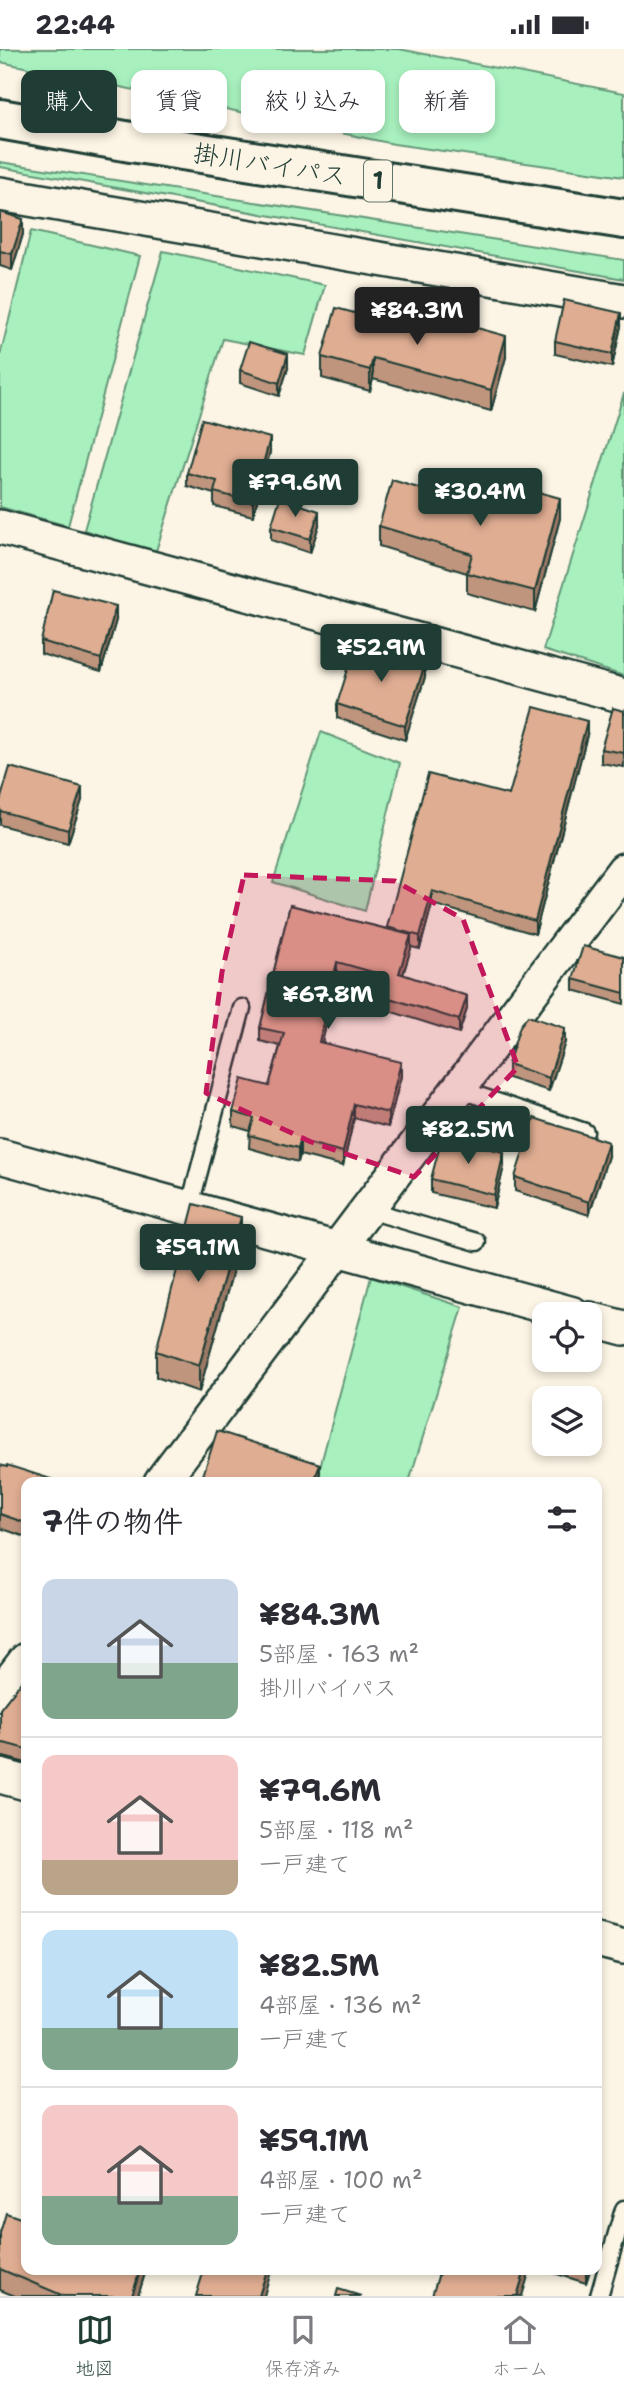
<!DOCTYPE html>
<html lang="ja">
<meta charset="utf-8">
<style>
body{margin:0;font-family:"Shantell Sans","Klee One",sans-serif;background:#f7f7f7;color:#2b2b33;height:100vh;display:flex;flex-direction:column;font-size:26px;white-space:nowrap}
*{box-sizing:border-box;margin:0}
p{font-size:23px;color:#7c7c81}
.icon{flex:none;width:38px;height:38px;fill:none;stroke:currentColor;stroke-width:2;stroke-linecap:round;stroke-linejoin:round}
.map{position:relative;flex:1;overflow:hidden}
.panel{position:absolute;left:21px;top:1428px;width:581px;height:798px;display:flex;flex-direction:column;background:#fff;border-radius:14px;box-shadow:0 4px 10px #0003}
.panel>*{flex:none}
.top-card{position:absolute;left:21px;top:21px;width:583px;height:63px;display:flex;gap:14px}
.fabs{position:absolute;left:532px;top:1253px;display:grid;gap:14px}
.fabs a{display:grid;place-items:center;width:70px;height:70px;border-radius:14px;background:#fff;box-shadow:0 4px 10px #0003;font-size:35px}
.price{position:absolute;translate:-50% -60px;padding:0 16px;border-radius:7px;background:#1f3d34;color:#fff;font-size:23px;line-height:46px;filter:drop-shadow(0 2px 4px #0008)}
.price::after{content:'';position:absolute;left:50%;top:42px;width:21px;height:16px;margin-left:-10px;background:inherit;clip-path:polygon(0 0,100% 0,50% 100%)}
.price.current{background:#222;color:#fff}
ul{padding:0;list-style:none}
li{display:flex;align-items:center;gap:21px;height:175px;padding:0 21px}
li+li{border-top:2px solid #e1e1e2}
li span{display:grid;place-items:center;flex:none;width:196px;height:140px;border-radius:14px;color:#555}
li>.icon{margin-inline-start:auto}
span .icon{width:84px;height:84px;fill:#fffc;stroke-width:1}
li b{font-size:30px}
h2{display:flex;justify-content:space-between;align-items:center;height:84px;padding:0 21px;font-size:30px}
.chip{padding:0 24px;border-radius:14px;background:#fff;box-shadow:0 4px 10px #0003;font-size:24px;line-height:63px}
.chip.current{background:#1f3d34;color:#fff}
.status{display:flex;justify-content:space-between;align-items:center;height:49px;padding:0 35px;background:#fff;direction:ltr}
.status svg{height:19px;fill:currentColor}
.tab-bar{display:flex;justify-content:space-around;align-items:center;height:98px;border-top:2px solid #e1e1e2;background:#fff;font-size:19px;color:#7c7c81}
.tab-bar a{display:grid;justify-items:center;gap:4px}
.tab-bar .current{color:#1f3d34}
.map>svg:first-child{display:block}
.green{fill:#a8f1be;stroke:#649779;stroke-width:2}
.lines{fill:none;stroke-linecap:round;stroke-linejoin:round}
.lane-casing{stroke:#1f3d34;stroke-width:21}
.street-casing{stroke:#1f3d34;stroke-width:38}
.highway-casing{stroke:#1f3d34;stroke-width:44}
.lane{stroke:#fcf5e5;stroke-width:16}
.street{stroke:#fcf5e5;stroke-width:33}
.highway{stroke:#fcf5e5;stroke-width:38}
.wall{fill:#c0957e;stroke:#1f3d34;stroke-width:2}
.shaded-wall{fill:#9c7966;stroke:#1f3d34;stroke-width:2}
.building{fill:#dfad92;stroke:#1f3d34;stroke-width:2}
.marked{fill:#c2185b;fill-opacity:0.2;stroke:#c2185b;stroke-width:5;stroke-dasharray:14 9;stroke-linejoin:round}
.labels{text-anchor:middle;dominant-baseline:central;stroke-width:5;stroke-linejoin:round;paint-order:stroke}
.shield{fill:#fcf5e5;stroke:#617469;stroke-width:2}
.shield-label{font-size:24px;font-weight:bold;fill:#1f3d34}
.street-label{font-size:26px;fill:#1f3d34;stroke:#fcf5e5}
</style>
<div class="status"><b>22:44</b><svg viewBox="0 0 49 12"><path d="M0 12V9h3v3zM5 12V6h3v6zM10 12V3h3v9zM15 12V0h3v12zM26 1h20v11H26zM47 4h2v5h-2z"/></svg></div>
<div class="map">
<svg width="624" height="2247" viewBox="0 0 624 2247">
<rect width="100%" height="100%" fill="#fcf5e5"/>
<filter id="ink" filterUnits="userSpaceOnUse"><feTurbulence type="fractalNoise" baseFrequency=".0143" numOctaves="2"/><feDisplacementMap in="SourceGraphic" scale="14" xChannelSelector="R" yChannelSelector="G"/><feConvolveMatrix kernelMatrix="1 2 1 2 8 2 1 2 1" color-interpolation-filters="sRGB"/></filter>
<g filter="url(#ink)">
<g class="green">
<path d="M0,0H399L624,44V128L394,95L0,13Z"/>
<path d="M0,113L624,211V230L0,118Z"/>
<path d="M31,182L140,207L68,477L0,458V307Z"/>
<path d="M163,202L325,236L305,306L223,290L155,505L84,481Z"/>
<path d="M624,344V627L543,601Z"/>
<path d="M321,683L400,714L365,862L273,833Z"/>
<path d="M371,1228L463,1258L409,1433H316Z"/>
</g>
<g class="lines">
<g class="lane-casing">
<g id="lane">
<path d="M458,1040L585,1083"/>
<path d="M375,1150L379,1164L477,1193"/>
<path d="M189,1160L242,959"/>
<path d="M599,2247L624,2160"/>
</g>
</g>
<g class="street-casing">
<g id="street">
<path d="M0,145L624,252"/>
<path d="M0,478L624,647"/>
<path d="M0,1107L573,1265"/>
<path d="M590,1270L624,1279"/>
<path d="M161,1433L624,821"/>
<path d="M0,1645L26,1611"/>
<path d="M0,1727L26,1734"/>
<path d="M597,1891L624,1898"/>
</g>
</g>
<g class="highway-casing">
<path id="highway" d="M0,70L131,93L624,170"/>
</g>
<use href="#lane" class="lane"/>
<use href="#street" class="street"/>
<use href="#highway" class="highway"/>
</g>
<g class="wall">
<path d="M0,163L23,185L12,221L0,217Z"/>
<path d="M621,277L612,318L555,305V292Z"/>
<path d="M425,283L506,308L491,362L373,330L370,342L322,329V308Z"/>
<path d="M288,319L279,347L240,334V321Z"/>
<path d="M270,403L253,467L214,457V445L187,437V424Z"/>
<path d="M487,460L560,469L535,563L467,544V524L379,497V477Z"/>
<path d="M319,476L310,504L271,491V478Z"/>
<path d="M116,571L101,623L41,605V592Z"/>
<path d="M425,628L405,691L337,669V655Z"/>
<path d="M624,662V718L601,714V700Z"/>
<path d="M587,686L535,885L432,855L420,900L411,898L403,926L467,960L459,984L383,960V947L385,939L337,927L322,994L401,1027L388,1078L354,1069L343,1117L300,1106L298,1113L249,1099L250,1082L233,1077V1063L269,1037L280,997L260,992V979L290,856L387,880V878L509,746Z"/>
<path d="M82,751L68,794L0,776V752Z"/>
<path d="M624,908V955L573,941V930Z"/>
<path d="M565,993L549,1042L508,1029V1015Z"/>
<path d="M608,1107L589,1166L515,1142V1128Z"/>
<path d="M504,1117L494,1159L431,1144V1130Z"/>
<path d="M241,1193L199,1343L156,1328V1302Z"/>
<path d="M0,1416L26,1433V1488L0,1479Z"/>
<path d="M26,1627V1714L4,1708L0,1709V1660Z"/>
<path d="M0,2184L26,2221H146L138,2247H15L0,2241Z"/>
<path d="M544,2221H590L586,2234Z"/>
</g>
<g class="shaded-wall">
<path d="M23,170V185L12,221V205Z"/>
<path d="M621,264V277L612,318V305Z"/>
<path d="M506,287V308L491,362V341Z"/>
<path d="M288,305V319L279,347V334Z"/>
<path d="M373,309V330L370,342V321Z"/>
<path d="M270,389V403L253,467V453Z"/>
<path d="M560,449V469L535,563V542Z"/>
<path d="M319,462V476L310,504V490Z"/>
<path d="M116,557V571L101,623V610Z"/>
<path d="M425,615V628L405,691V677Z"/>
<path d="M587,672V686L535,885V872Z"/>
<path d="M82,738V751L68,794V781Z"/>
<path d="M432,842V855L420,900V887Z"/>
<path d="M411,886V900L399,938V924Z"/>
<path d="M337,913V927L319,1007V993Z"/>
<path d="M467,947V960L459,984V971Z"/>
<path d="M565,979V993L549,1042V1029Z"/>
<path d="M401,1013V1027L388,1078V1064Z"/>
<path d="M354,1055V1069L343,1117V1103Z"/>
<path d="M300,1092V1106L298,1113V1099Z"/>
<path d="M608,1093V1107L589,1166V1153Z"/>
<path d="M504,1103V1117L494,1159V1146Z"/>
<path d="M241,1168V1193L199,1343V1317Z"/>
<path d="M320,1415V1429L318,1433H314Z"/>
<path d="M140,2221H146L138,2247H132Z"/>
<path d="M267,2221H271L264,2247H259Z"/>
<path d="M525,2221H530L522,2247H517Z"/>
<path d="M586,2221H590L586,2234Z"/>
</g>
<g class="building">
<path d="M0,163L23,170L12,205L0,202Z"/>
<path d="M564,251L621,264L612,305L555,292Z"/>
<path d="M336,259L425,283L430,266L506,287L491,341L373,309L370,321L322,308Z"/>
<path d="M249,293L288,305L279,334L240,321Z"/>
<path d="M202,370L270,389L253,453L214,443L217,432L187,424Z"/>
<path d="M392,431L487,460L495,431L560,449L535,542L467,524L472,505L379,477Z"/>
<path d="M280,449L319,462L310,490L271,478Z"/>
<path d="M53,541L116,557L101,610L41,592Z"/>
<path d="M357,592L425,615L405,677L337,655Z"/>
<path d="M534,658L587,672L535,872L432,842L420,887L387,878L428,725L509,746Z"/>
<path d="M613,659L624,662V704L601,700Z"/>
<path d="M10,718L82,738L68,781L0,762V752Z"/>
<path d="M290,856L411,886L399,924L467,947L459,971L383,947L387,927L337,913L319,993L401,1013L388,1064L354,1055L343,1103L300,1092L298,1099L249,1086L254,1069L233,1063L242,1030L269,1037L284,984L260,979Z"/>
<path d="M583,897L624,908V944L573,930Z"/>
<path d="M528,967L565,979L549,1029L508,1015L520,977Z"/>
<path d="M534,1069L608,1093L589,1153L515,1128Z"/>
<path d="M442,1088L504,1103L494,1146L431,1130Z"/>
<path d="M194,1155L241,1168L199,1317L156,1302Z"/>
<path d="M217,1382L320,1415L314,1433H201Z"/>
<path d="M0,1416L7,1418V1416L60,1433H26V1474L0,1465Z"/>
<path d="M26,1627V1700L4,1694L0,1695V1660Z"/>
<path d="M6,2164L26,2171V2221H140L132,2247H64L0,2220V2184Z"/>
<path d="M204,2221H267L259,2247H196Z"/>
<path d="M440,2221H525L517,2247H432Z"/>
<path d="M338,2240L361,2247H336Z"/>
</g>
</g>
<path class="marked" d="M244,826L395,832L463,870L518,1018L414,1128L311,1093L206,1044L222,923Z"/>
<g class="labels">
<rect class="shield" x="364" y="111.5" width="28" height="41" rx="5"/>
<g class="shield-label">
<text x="378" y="132">1</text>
</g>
<g class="street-label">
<text transform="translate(270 115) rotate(9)">掛川バイパス</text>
</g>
</g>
</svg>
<div class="fabs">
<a><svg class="icon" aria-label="locate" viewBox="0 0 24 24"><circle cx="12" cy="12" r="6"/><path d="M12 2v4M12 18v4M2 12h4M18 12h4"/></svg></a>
<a><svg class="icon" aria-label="layers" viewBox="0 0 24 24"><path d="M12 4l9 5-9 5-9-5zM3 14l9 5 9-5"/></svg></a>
</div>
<b class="price current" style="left:417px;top:298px">¥84.3M</b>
<b class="price" style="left:295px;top:470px">¥79.6M</b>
<b class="price" style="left:480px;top:479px">¥30.4M</b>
<b class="price" style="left:381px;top:635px">¥52.9M</b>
<b class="price" style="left:328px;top:982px">¥67.8M</b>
<b class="price" style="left:468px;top:1117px">¥82.5M</b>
<b class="price" style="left:198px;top:1235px">¥59.1M</b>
<div class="top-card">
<a class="chip current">購入</a>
<a class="chip">賃貸</a>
<a class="chip">絞り込み</a>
<a class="chip">新着</a>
</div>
<section class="panel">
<h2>7件の物件<svg class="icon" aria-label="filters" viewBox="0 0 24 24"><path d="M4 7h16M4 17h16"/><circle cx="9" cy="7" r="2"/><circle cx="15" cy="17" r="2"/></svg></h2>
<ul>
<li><span style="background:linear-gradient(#c9d6e8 60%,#7fa58c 0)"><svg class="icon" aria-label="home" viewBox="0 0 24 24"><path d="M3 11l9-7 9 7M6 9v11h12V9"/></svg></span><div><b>¥84.3M</b><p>5部屋 · 163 m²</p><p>掛川バイパス</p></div></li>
<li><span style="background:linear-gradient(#f6c9c9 75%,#b9a48a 0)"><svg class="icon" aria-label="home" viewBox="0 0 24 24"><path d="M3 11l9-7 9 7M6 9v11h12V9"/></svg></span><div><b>¥79.6M</b><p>5部屋 · 118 m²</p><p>一戸建て</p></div></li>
<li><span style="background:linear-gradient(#bfe0f5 70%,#7fa58c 0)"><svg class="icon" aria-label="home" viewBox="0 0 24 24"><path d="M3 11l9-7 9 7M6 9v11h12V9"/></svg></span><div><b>¥82.5M</b><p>4部屋 · 136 m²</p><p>一戸建て</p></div></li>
<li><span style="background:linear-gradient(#f6c9c9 65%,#7fa58c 0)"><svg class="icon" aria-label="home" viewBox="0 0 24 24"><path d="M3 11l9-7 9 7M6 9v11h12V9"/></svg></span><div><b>¥59.1M</b><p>4部屋 · 100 m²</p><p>一戸建て</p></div></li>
</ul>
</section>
</div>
<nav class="tab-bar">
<a class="current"><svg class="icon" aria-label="map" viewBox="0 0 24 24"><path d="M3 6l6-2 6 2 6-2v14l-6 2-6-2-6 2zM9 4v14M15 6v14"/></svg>地図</a>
<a><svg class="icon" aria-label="saved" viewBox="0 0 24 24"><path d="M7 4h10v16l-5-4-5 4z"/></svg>保存済み</a>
<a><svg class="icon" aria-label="home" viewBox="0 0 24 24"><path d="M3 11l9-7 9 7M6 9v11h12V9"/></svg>ホーム</a>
</nav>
